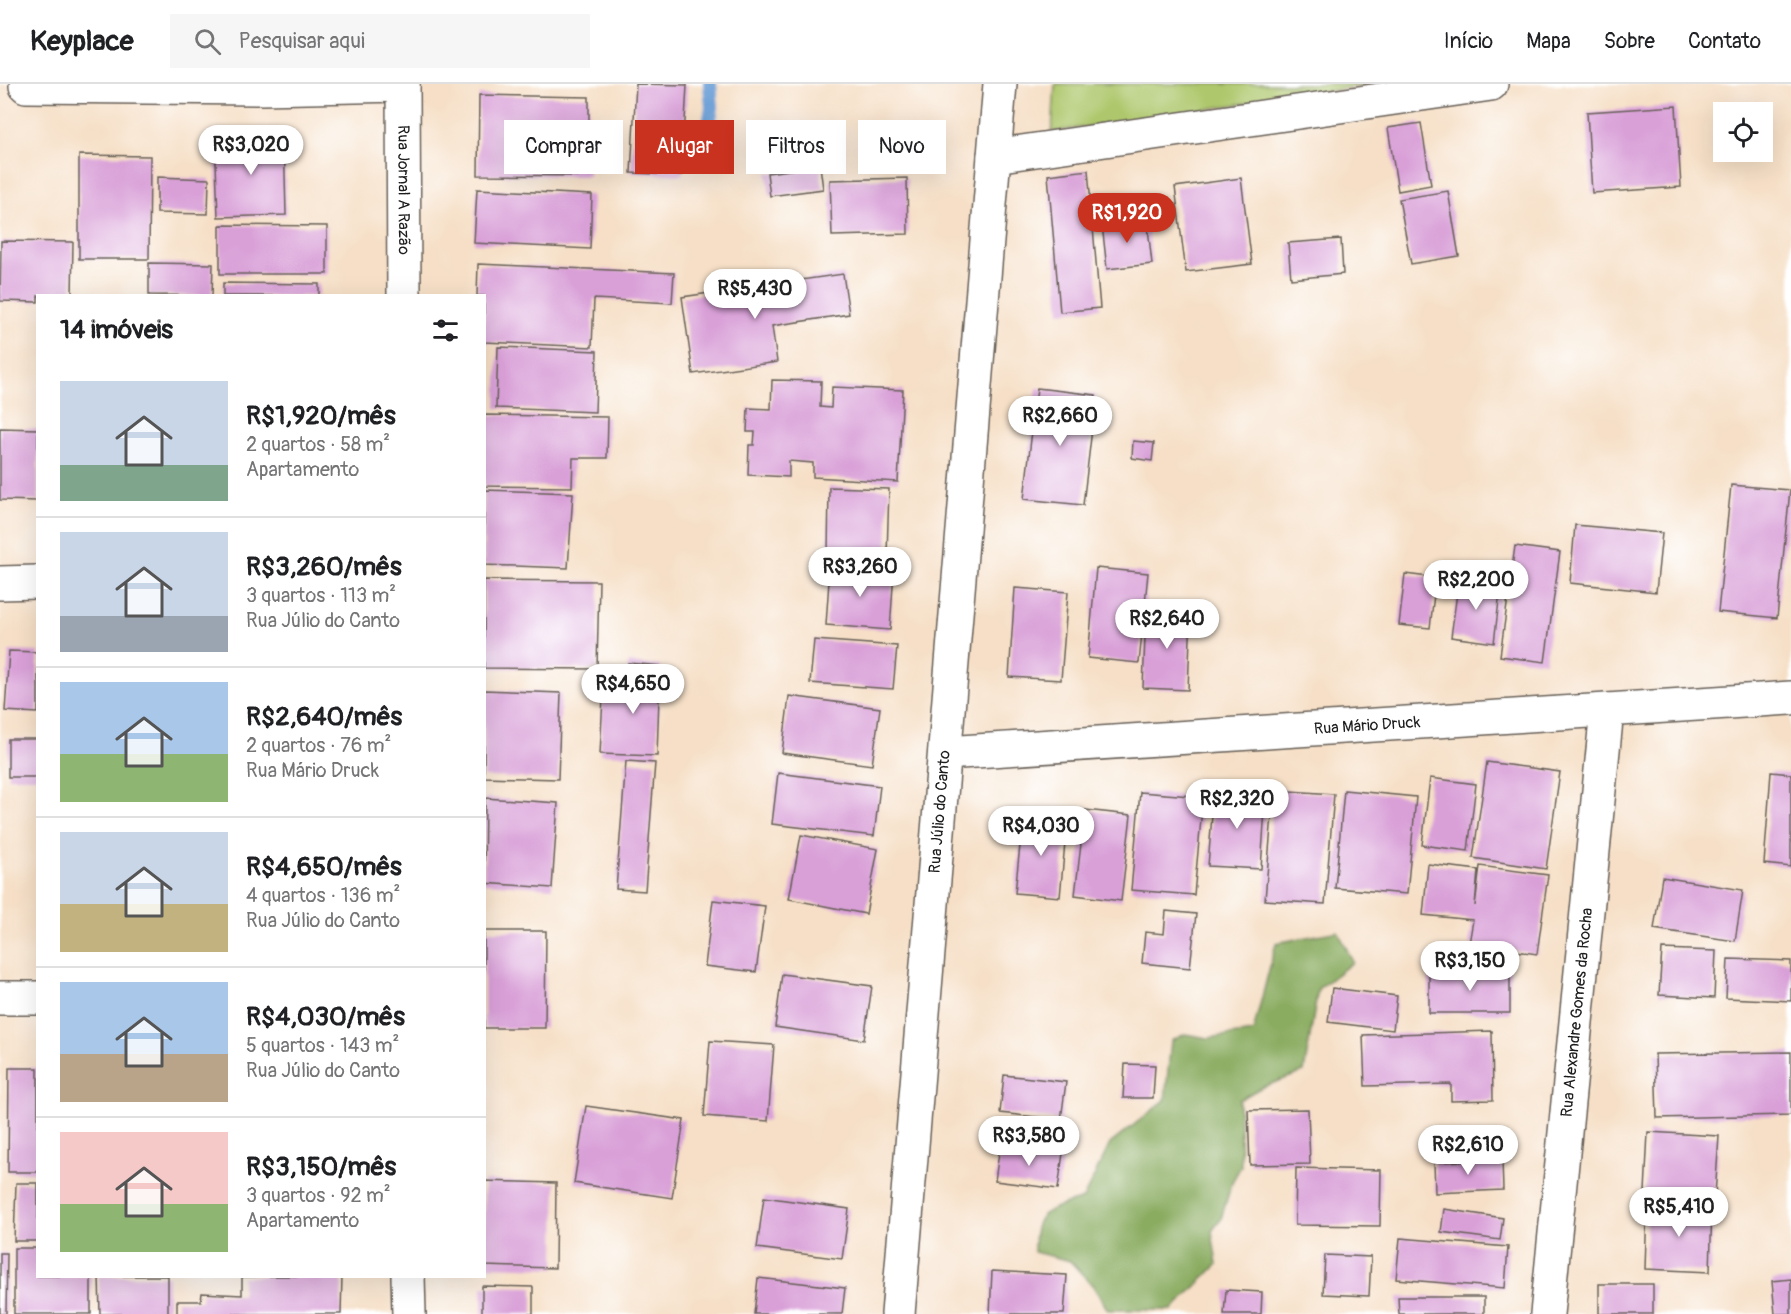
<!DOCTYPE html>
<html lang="pt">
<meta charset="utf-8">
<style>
body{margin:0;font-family:Pangolin,sans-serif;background:#f6f6f6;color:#202124;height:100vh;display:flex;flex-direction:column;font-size:22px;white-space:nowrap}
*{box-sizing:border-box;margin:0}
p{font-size:20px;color:#757577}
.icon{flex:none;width:33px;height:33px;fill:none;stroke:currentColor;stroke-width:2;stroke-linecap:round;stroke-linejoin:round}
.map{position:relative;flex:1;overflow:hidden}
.side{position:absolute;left:36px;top:210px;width:450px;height:984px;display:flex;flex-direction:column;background:#fff;border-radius:0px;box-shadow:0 6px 24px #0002}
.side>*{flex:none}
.guide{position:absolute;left:504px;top:36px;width:570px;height:54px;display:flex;gap:12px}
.tools{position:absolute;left:1713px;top:18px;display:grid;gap:12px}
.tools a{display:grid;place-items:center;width:60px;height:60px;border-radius:0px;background:#fff;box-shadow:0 6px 24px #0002;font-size:30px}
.price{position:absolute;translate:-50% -51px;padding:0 14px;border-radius:21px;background:#fff;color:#222;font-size:20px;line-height:39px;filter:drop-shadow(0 2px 3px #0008)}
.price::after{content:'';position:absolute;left:50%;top:36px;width:18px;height:14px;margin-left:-9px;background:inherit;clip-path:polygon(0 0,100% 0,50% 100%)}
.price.selected{background:#c8321e;color:#fff}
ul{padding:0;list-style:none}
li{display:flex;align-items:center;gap:18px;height:150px;padding:0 24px}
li+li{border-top:2px solid #e0e0e0}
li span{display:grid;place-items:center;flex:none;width:168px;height:120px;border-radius:0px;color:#555}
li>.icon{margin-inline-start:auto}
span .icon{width:72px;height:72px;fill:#fffc;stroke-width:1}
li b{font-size:26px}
h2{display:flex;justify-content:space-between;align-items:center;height:72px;padding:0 24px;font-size:26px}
.pill{padding:0 21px;border-radius:0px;background:#fff;box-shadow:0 6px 24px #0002;font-size:21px;line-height:54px}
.pill.selected{background:#c8321e;color:#fff}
header{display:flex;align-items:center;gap:36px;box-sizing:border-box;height:84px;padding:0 30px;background:#fff;border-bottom:2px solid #e0e0e0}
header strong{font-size:28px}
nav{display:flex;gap:33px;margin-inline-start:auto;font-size:21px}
.search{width:420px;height:54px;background:#f6f6f6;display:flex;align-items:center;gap:15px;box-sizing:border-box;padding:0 21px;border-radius:0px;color:#757577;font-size:22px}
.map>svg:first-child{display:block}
.green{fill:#aec76c;stroke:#657244;stroke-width:1.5}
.forest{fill:#8aac60;stroke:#53643e;stroke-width:1.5}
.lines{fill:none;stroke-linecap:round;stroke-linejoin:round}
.stream{stroke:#6a9ed6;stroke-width:14}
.building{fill:#d9a0d8}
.street-casing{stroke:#686058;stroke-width:36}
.street{stroke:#fff;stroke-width:33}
.labels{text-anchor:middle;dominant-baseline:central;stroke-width:6;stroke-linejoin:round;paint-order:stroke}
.street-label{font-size:16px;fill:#1c1c1c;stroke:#fff}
</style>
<header>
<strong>Keyplace</strong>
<div class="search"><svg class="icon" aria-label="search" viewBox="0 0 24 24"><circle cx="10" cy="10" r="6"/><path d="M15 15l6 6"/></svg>Pesquisar aqui</div>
<nav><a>Início</a><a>Mapa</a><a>Sobre</a><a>Contato</a></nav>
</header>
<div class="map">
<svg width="1791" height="1230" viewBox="0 0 1791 1230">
<rect width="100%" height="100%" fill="#fff"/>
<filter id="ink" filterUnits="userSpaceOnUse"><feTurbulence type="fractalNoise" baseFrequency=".0167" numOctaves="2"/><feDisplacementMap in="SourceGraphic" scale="12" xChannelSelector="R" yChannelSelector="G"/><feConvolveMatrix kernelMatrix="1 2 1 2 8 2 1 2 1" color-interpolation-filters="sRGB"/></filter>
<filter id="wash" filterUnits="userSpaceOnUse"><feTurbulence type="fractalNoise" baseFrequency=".008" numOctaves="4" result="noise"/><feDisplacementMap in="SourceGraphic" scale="24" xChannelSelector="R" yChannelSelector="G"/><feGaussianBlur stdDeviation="1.35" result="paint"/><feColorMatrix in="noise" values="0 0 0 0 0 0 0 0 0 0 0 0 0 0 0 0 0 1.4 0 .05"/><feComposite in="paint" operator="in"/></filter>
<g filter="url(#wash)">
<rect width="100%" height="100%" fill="#f6dfc6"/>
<path class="green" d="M1055,0H1375L1052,48Z"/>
<path class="forest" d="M1338,847L1353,878L1318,905L1304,988L1260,1004L1239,1016L1241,1082L1232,1098L1221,1135L1212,1147L1217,1181L1172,1226H1108L1093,1202L1070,1177L1034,1168C1033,1125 1046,1127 1083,1115L1110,1060L1165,1016L1171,957L1185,950L1208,954L1253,948L1276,859Z"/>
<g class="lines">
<path class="stream" d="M705,66L712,23L710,0"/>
</g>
<g id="blocks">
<g class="building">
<path d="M636,0L687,1L682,91L631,89Z"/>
<path d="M479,11L589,13V92L478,91Z"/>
<path d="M1676,22L1681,103L1592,109L1587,28Z"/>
<path d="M1421,39L1431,101L1398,107L1388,44Z"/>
<path d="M284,51L286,131L218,133L215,52Z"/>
<path d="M79,71L150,72L149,175H79Z"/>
<path d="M820,82L823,105L770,112L767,89Z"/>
<path d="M1088,86L1100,224L1060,228L1048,91Z"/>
<path d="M157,93L209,95L208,130L157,129Z"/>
<path d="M907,94L908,150L832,152L830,96Z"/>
<path d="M1241,94L1252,180L1186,188L1175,103Z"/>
<path d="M477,105L592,111L590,165L474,159Z"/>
<path d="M1448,107L1459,172L1411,180L1399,115Z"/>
<path d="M1147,135L1152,180L1107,185L1102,140Z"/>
<path d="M220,141L327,142V190H220Z"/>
<path d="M1341,155L1343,190L1291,195L1288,159Z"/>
<path d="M1,157L73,158L72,212H38V218L0,217Z"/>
<path d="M149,179L213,180L212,212L149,211Z"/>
<path d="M478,180L674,189L672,219L594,215L592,263L484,258V212H477Z"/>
<path d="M843,190L849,230L772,242L777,278L693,290L682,213Z"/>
<path d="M223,199L319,200V212H223Z"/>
<path d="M498,263L597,267L595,328L496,324Z"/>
<path d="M772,296L821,297L820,323L831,324L832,303L903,306L898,398L813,393V379L789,377V393L748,391L749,361H754L755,348H747L748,324L771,325Z"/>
<path d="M1037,304L1096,311L1083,421L1024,415Z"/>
<path d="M484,331L608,333L607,374H573L572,403L484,402Z"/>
<path d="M0,344L38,345V417L0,416Z"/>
<path d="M1133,357L1154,359L1152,377L1132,374Z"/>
<path d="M1731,401L1790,406L1777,534L1718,528Z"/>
<path d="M829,403L889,405L887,471L828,469Z"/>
<path d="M484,406L573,409L568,484L484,481Z"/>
<path d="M1575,441L1662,449L1656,508L1570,499Z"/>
<path d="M1515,462L1560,468L1545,578L1500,572Z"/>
<path d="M830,482L894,487L890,546L826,541Z"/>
<path d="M1096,484L1148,489L1139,579L1088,574Z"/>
<path d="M1405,490L1436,494L1430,544L1399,541Z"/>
<path d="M1459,494L1501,500L1494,559L1451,553Z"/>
<path d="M484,496L599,497L597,585L484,584Z"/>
<path d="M1015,504L1068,508L1061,596L1009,593Z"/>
<path d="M1146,526L1191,528L1188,606L1143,604Z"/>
<path d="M814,556L897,562L893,605L810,599Z"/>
<path d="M9,567L38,568V629L5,627Z"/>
<path d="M628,579L660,582L657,672L600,670L603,613L627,614Z"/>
<path d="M484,606L561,609L558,695L484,693Z"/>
<path d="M789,612L880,624L872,681L782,669Z"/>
<rect x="8" y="655" width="30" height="38"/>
<path d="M626,677L655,679L645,807L616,805Z"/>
<path d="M1487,678L1560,688L1546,785L1473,774Z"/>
<path d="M1771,688L1791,690V783L1764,780Z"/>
<path d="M778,689L880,702L874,752L772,740Z"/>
<path d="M1430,694L1476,700L1468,767L1422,761Z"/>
<path d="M1214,706L1266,709L1261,785L1208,782Z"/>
<path d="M1274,706L1334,710L1325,820L1265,816Z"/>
<path d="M1344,706L1416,713L1407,810L1335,804Z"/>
<path d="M1140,708L1203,713L1194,811L1131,806Z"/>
<path d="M485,714L558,719L552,804L484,799Z"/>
<path d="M1085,726L1131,731L1121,817L1075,811Z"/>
<path d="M1023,733L1067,737L1060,813L1015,809Z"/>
<path d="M801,751L878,765L866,830L789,815Z"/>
<path d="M1428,780L1478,786L1475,822L1480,782L1548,791L1537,870L1469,860L1473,836L1423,831Z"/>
<path d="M1662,793L1743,806L1735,857L1654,845Z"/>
<path d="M713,816L765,822L756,888L705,882Z"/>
<path d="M1166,827L1196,830L1190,884L1142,879L1145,848L1164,850Z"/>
<path d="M484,847H546L545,944H484Z"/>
<path d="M1662,865L1716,867L1714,914L1659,911Z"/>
<path d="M1728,875L1791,877V917L1726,914Z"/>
<path d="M1510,886V929H1429V887Z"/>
<path d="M782,890L872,902L864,956L775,943Z"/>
<path d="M1332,904L1397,912L1393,946L1328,938Z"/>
<path d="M1492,947L1493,1016L1451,1017V1000L1365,1002L1363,951Z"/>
<path d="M710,957L774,961L768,1037L704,1032Z"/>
<path d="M1791,968V1031L1657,1034L1655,970Z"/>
<path d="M1125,980L1155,981L1153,1014H1123Z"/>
<path d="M9,984H38V1088H8Z"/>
<path d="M1004,991L1066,998L1061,1036L1000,1029Z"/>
<path d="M586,1022L684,1036L672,1114L574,1099Z"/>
<path d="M1308,1025L1310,1080L1250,1081L1248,1026Z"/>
<path d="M1648,1048L1719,1052L1715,1112L1645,1108Z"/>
<path d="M1000,1061L1063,1069L1058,1105L995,1097Z"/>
<path d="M1502,1076L1503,1106L1435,1109L1434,1078Z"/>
<path d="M1296,1084L1381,1086L1380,1142L1295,1141Z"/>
<path d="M484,1097L556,1099L555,1184L484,1182Z"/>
<path d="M16,1099H38V1157H14Z"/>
<path d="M764,1113L849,1125L842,1175L757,1164Z"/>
<path d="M1647,1121L1712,1123L1710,1188L1645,1185Z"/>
<path d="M1444,1125L1503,1134L1500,1156L1441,1148Z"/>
<path d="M1400,1154L1508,1163L1505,1204L1396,1195Z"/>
<path d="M14,1164H38V1192H91V1230H14Z"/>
<path d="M0,1169H7L6,1230H0Z"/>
<path d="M1325,1171L1371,1173L1369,1212L1323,1210Z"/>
<path d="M992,1187L1067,1191L1064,1230H990Z"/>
<path d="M99,1192H168V1230H100Z"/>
<path d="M276,1192H342L341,1230H177V1217H201L202,1209L242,1211V1193Z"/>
<path d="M758,1194L845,1204L842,1230H754Z"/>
<path d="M1791,1195V1230H1775L1772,1197Z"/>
<rect x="1599" y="1200" width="54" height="30"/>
<path d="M482,1202L533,1203V1230H482Z"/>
<path d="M1226,1206L1262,1208L1261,1230H1224Z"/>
<path d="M1398,1213H1484V1230H1399Z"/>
</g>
</g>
</g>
<g filter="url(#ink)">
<use href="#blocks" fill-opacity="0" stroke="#686058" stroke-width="1.5"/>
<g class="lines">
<g class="street-casing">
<g id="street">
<path id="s1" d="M403,0L404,212"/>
<path d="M26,2L260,4L403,1"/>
<path d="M994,72L1491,0"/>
<path d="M0,499L38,498"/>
<path id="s2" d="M945,669L1791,614"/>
<path d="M0,914H38"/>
<path d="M408,1192L409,1230"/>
<path id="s3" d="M898,1230L1000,0"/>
<path id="s4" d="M1547,1230L1607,626"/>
</g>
</g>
<use href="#street" class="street"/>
</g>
</g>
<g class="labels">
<g class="street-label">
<text stroke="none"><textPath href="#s1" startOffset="106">Rua Jornal A Razão</textPath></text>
<text stroke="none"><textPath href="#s2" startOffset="423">Rua Mário Druck</textPath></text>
<text stroke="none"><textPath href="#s3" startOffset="504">Rua Júlio do Canto</textPath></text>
<text stroke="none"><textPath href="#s4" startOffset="303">Rua Alexandre Gomes da Rocha</textPath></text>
</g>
</g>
</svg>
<div class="tools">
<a><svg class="icon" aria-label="locate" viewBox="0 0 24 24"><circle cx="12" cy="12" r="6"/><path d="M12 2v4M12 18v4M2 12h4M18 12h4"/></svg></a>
</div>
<b class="price" style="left:251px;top:92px">R$3,020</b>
<b class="price selected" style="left:1127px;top:160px">R$1,920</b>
<b class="price" style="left:755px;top:236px">R$5,430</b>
<b class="price" style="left:1060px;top:363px">R$2,660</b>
<b class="price" style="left:860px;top:514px">R$3,260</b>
<b class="price" style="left:1476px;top:527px">R$2,200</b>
<b class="price" style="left:1167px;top:566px">R$2,640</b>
<b class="price" style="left:633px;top:631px">R$4,650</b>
<b class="price" style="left:1237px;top:746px">R$2,320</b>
<b class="price" style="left:1041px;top:773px">R$4,030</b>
<b class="price" style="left:1470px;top:908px">R$3,150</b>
<b class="price" style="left:1029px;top:1083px">R$3,580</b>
<b class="price" style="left:1468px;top:1092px">R$2,610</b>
<b class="price" style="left:1679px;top:1154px">R$5,410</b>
<div class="guide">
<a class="pill">Comprar</a>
<a class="pill selected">Alugar</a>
<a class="pill">Filtros</a>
<a class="pill">Novo</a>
</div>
<section class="side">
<h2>14 imóveis<svg class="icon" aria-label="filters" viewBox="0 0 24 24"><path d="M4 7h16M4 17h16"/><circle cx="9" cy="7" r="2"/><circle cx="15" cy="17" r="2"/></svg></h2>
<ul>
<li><span style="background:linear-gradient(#c9d6e8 70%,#7fa58c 0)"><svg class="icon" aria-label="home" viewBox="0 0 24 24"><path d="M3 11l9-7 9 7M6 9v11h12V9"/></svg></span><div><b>R$1,920/mês</b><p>2 quartos · 58 m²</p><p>Apartamento</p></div></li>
<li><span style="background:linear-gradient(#c9d6e8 70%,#9aa5b1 0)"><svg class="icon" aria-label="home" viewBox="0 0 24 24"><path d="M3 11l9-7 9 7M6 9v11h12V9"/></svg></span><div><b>R$3,260/mês</b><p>3 quartos · 113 m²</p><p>Rua Júlio do Canto</p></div></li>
<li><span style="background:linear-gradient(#a9c7e8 60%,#8fb573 0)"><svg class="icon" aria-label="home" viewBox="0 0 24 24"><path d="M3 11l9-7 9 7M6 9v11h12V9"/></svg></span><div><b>R$2,640/mês</b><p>2 quartos · 76 m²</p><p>Rua Mário Druck</p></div></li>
<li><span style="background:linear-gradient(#c9d6e8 60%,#c2b280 0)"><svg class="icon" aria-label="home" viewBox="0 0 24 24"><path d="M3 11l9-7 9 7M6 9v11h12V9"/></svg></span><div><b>R$4,650/mês</b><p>4 quartos · 136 m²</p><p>Rua Júlio do Canto</p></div></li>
<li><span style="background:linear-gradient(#a9c7e8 60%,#b9a48a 0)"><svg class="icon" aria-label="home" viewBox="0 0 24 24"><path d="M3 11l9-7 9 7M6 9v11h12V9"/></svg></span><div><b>R$4,030/mês</b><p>5 quartos · 143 m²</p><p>Rua Júlio do Canto</p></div></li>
<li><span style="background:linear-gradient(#f6c9c9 60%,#8fb573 0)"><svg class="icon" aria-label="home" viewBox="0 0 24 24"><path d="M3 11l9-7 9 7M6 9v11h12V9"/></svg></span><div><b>R$3,150/mês</b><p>3 quartos · 92 m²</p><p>Apartamento</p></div></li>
</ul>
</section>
</div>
